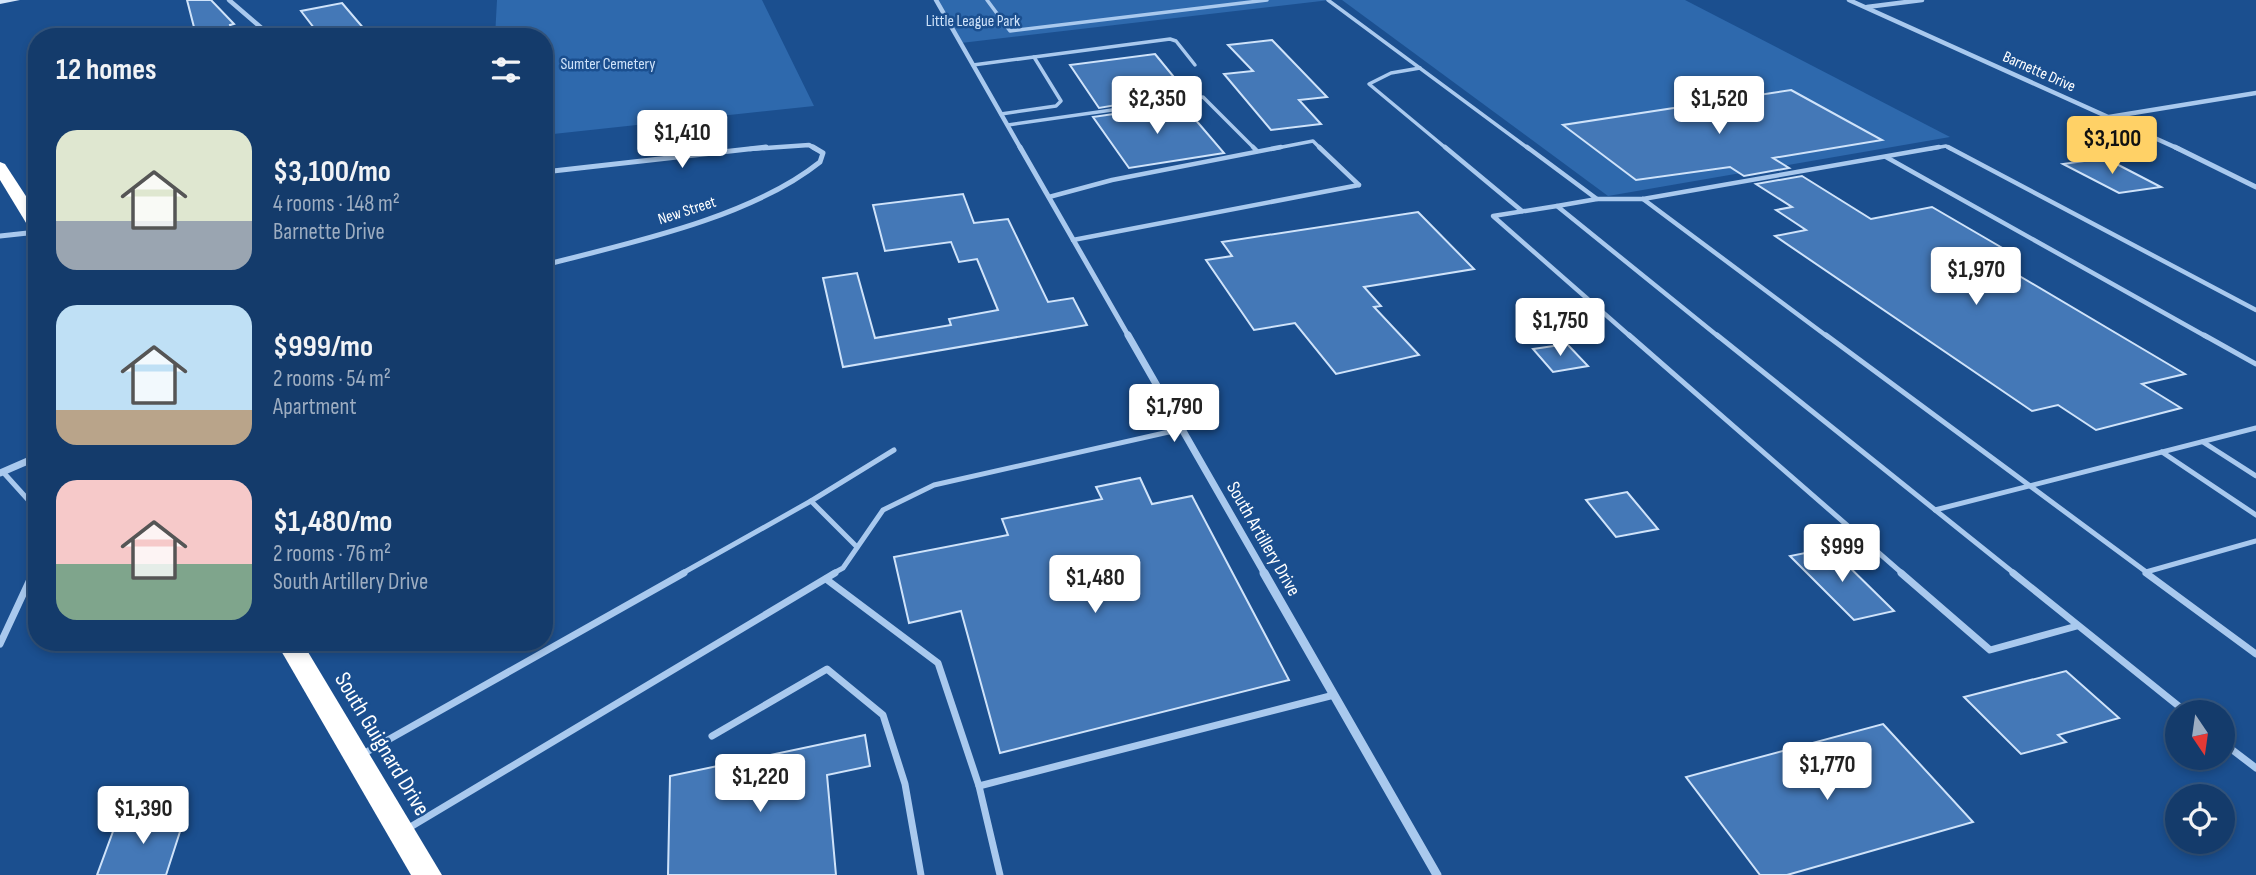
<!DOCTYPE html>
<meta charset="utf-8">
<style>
body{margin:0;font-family:"Sofia Sans Condensed",sans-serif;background:#1d4271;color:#f1f3f6;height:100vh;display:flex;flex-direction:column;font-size:26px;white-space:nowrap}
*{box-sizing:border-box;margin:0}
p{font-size:23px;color:#9dadc1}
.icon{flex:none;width:38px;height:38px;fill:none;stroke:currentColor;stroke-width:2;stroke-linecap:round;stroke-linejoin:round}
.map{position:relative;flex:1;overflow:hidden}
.drawer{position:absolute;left:28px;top:28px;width:525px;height:623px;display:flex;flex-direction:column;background:#143b6b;border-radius:28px;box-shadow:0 4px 10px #0003,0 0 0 2px #33557e}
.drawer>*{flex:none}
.needle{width:46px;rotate:167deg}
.controls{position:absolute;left:2165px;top:700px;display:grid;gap:14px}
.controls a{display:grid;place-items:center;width:70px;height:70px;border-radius:50%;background:#143b6b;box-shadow:0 4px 10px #0003,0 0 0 2px #33557e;font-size:35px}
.price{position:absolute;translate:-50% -60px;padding:0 16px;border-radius:7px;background:#fff;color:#222;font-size:23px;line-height:46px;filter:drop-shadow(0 2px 4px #0008)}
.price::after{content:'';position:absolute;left:50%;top:42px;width:21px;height:16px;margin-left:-10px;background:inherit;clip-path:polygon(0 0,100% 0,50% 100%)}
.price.on{background:#ffd166;color:#111}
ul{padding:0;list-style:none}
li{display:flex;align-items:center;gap:21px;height:175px;padding:0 28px}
li span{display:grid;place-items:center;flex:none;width:196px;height:140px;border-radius:21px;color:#555}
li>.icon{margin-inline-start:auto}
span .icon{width:84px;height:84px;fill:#fffc;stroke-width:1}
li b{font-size:30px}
h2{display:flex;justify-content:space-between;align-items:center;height:84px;padding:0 28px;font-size:30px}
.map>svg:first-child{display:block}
.green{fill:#2e69ad}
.building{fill:#4478b7;stroke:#cfe3fa;stroke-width:2}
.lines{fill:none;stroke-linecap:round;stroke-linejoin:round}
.lane-far3{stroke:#a9c9ee;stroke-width:3.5}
.lane-far2{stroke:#a9c9ee;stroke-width:4.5}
.lane-far1{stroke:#a9c9ee;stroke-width:5}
.lane{stroke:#a9c9ee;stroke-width:7}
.street-far3{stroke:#a9c9ee;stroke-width:4.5}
.street-far2{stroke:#a9c9ee;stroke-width:5}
.street-far1{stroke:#a9c9ee;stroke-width:7}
.street{stroke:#a9c9ee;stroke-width:9}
.secondary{fill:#d6e6fa;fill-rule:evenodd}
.highway{fill:#fff;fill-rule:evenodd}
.labels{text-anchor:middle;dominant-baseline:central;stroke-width:5;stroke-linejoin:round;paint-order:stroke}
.far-park-label{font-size:16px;fill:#cfe3fa;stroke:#1b4f8f}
.far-street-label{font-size:16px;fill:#fff;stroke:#1b4f8f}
.street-label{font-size:19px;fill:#fff;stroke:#1b4f8f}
.near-street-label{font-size:23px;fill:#fff;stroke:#1b4f8f}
</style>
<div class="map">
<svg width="2256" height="875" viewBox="0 0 2256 875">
<rect width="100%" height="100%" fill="#1b4f8f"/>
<g class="green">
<path d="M497,0H762L814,106L544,135V37H495Z"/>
<path d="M936,0H1330L961,43Z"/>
<path d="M1342,0H1685L1950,137L1608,196Z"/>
</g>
<g class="building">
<path d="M187,0H211L234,24L230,25L234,37H208L206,29L195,31Z"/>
<path d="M342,3L371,37H321L301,11Z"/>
<path d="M1272,40L1327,97L1299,100L1321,124L1271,130L1224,74L1253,71L1228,45Z"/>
<path d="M1155,54L1187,93L1099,108L1070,65Z"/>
<path d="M1791,90L1882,140L1773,158L1789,168L1744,176L1730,167L1636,180L1563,125Z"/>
<path d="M1182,104L1224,153L1129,168L1093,117Z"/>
<path d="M2105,158L2161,187L2119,193L2063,164Z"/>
<path d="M1802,176L1871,219L1932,207L2011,253L1989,258L2185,374L2142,384L2181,408L2096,430L2058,405L2032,411L1775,236L1806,230L1776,210L1792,207L1756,184Z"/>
<path d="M963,194L974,223L1008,219L1048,302L1073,298L1087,325L843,367L823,278L857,273L875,338L951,325L949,319L998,310L977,259L959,262L951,242L885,251L873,205Z"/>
<path d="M1418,212L1474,269L1364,287L1381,306L1374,307L1419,355L1336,374L1295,323L1254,330L1206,260L1232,256L1222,242Z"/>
<path d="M1567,344L1588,366L1553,372L1533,349Z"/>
<path d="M1140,478L1152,504L1192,496L1289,680L1000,753L961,611L909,623L894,557L1008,535L1002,519L1102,499L1096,487Z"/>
<path d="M1627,492L1658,529L1616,537L1586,500Z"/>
<path d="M1830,548L1894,611L1854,620L1790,556Z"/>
<path d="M2066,671L2119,718L2058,735L2066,742L2021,754L1964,697Z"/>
<path d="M1883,724L1973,822L1787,875H1760L1686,777Z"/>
<path d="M865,735L870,766L827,775L836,875H668L670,776Z"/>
<path d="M187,810L166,875H97L115,826Z"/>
</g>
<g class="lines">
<g class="lane-far3">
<path d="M987,0L1010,31L1267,0"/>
<path d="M1328,0L1529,149"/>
<path d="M1034,57L1170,39L1176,41L1195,65"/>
<path d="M973,65L1034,57L1061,101L1056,106L1001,114"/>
<path d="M1420,68L1391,73L1369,84L1447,149"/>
<path d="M1008,125L1203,97L1255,149"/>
<path d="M1272,149L1313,141L1321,149"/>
<path d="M1929,149L1946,146L1951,149"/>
</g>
<g class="lane-far2">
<path d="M1253,147L1257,151"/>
<path d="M1319,147L1359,185"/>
<path d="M1445,147L1522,211"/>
<path d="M1527,147L1597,199L1557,206L1719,337"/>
<path d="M1948,147L2256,310"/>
<path d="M1886,157L2207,337"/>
<path d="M1049,197L1112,180L1281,147"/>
<path d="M1597,199H1643L1939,147"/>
<path d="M1643,199L1828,337"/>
<path d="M1557,206L1493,216L1631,337"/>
<path d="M1073,240L1359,185"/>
</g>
<g class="lane-far1">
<path d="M1629,335L1903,574"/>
<path d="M1717,335L2015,574"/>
<path d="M1826,335L2149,574"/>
<path d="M2204,335L2256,364"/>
<path d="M2203,442L2256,476"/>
<path d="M2162,452L2256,515"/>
<path d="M3,472L31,503L37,516"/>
<path d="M811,501L894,450"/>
<path d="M1935,510L2256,428"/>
<path d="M2146,572L2256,541"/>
<path d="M33,574L37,557"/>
<path d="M681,574L811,501L857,547"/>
<path d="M832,574L843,568L883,510L934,485L1182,429"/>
</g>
<g class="lane">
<path d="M1901,573L1990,650L2077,626"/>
<path d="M2013,573L2186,712"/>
<path d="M2146,573L2256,654"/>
<path d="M826,579L938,663L979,786L1000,875"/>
<path d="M0,644L33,573"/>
<path d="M712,736L827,669L883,715L905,784L921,875"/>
<path d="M2222,742L2256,768"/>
<path d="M363,754L684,573"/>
<path d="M979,786L1334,695"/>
<path d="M407,829L835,573"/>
</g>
<g class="street-far3">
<path d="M229,0L272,37"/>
<path d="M936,0L1021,149"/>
<path d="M1849,0L2179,149"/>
<path d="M1867,7L1922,0"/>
<path d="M2109,117L2256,93"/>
<path d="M750,149L809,145L816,149"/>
</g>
<g class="street-far2">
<path d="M1020,147L1129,337"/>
<path d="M2175,147L2256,187"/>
<path d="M544,172L766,147"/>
<path d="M0,236L37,232"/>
<path d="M544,265C630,243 750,218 820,162L823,153L813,147"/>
</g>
<g class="street-far1">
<path d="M1128,335L1265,574"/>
<path d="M0,473L37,457"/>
</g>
<path class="street" d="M1264,573L1437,875"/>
<path class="secondary" d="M0,0H20L0,4Z"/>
<g class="highway">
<path d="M0,162L5,164L37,213V232L31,231L0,180Z"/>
<path d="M276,642H302L442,875H411Z"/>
</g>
</g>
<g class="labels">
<g class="far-park-label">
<text x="973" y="21">Little League Park</text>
<text x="608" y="64">Sumter Cemetery</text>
</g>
<g class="far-street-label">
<text transform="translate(2039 72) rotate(24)">Barnette Drive</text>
<text transform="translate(687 211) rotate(-18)">New Street</text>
</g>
<g class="street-label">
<text transform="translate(1263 539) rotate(60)">South Artillery Drive</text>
</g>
<g class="near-street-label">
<text transform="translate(382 744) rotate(59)">South Guignard Drive</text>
</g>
</g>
</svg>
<div class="controls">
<a><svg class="needle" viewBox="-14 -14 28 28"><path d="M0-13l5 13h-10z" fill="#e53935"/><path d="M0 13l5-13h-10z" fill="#9dadc1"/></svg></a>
<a><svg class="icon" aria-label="locate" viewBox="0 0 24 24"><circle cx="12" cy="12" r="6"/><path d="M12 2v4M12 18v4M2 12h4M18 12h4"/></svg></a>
</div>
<b class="price" style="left:1157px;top:136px">$2,350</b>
<b class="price" style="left:1719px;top:136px">$1,520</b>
<b class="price" style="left:682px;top:170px">$1,410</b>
<b class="price on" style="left:2112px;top:176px">$3,100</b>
<b class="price" style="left:1976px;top:307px">$1,970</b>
<b class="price" style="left:1560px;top:358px">$1,750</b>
<b class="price" style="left:1174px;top:444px">$1,790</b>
<b class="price" style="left:1842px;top:584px">$999</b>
<b class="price" style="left:1095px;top:615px">$1,480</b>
<b class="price" style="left:1827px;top:802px">$1,770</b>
<b class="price" style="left:760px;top:814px">$1,220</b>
<b class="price" style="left:143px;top:846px">$1,390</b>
<section class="drawer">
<h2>12 homes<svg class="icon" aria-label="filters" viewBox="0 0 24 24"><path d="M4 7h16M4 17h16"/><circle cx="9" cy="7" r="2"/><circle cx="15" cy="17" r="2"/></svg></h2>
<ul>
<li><span style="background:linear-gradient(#dfe7d0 65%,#9aa5b1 0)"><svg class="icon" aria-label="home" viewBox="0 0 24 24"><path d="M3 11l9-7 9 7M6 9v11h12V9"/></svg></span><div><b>$3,100/mo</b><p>4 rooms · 148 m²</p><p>Barnette Drive</p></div></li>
<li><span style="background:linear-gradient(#bfe0f5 75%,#b9a48a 0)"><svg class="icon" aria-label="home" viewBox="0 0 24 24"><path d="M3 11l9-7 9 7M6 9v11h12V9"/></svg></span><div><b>$999/mo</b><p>2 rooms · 54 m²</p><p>Apartment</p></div></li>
<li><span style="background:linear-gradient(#f6c9c9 60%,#7fa58c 0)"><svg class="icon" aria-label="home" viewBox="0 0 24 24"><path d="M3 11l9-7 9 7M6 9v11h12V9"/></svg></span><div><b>$1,480/mo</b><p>2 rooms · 76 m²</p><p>South Artillery Drive</p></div></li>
</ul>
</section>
</div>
